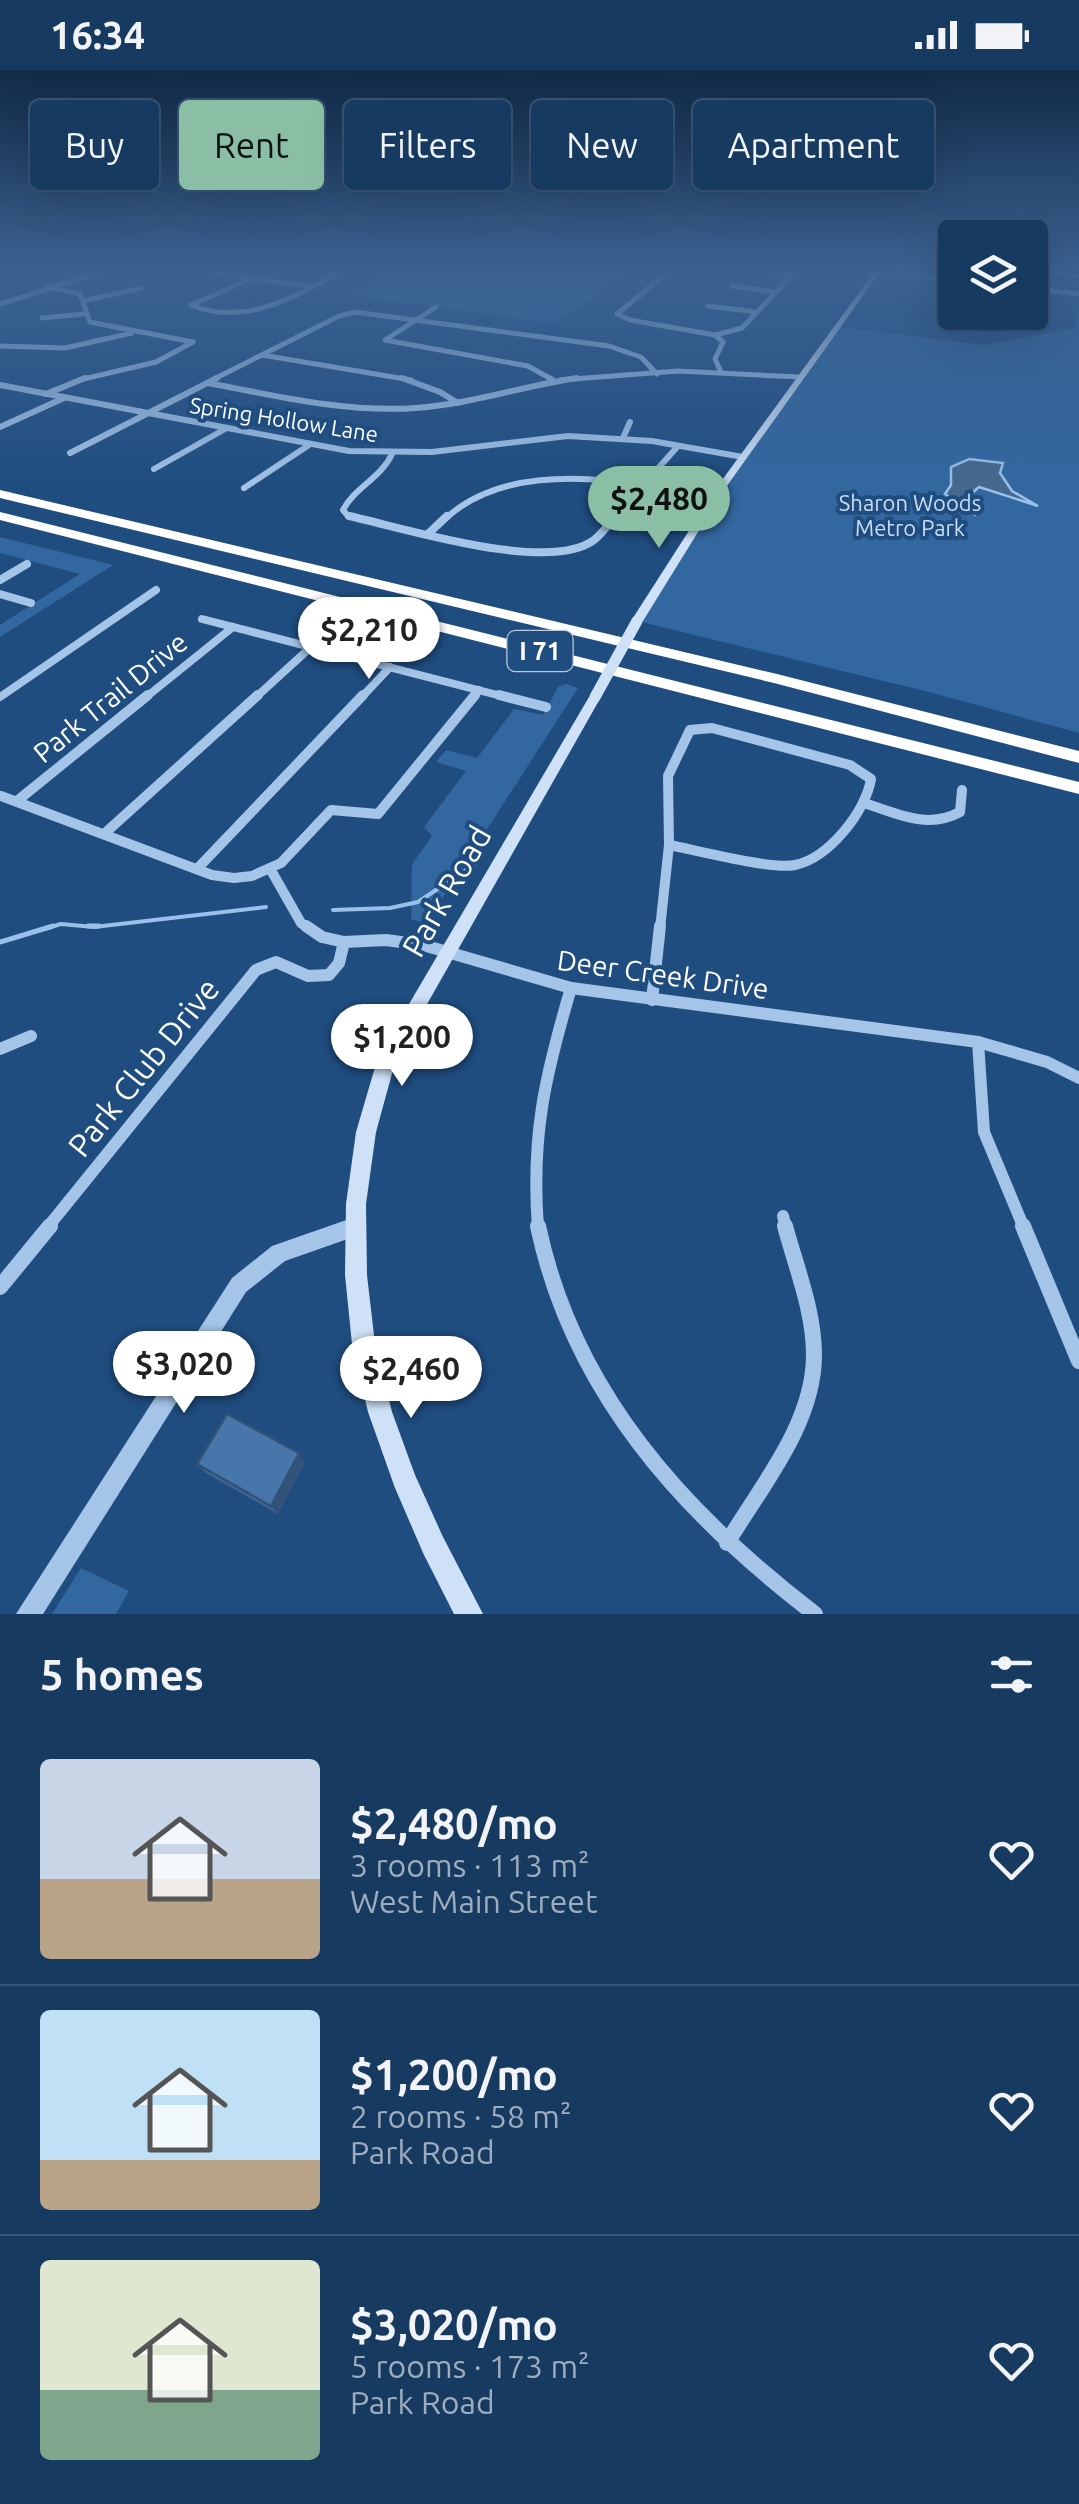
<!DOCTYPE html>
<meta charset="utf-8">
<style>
body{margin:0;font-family:Ubuntu,sans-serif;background:#204166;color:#f1f3f6;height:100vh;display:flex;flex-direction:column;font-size:38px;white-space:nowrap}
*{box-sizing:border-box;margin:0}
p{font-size:32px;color:#9eadbd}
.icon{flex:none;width:55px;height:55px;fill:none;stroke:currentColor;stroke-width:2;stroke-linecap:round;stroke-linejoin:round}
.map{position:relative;height:1544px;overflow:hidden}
.side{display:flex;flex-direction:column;background:#173a60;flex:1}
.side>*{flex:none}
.guide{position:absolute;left:30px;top:30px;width:1020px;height:90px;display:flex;gap:20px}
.fabs{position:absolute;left:938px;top:150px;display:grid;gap:20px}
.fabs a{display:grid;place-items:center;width:110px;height:110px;border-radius:10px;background:#173a60;box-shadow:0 10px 40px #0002,0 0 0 2px #365475;font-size:50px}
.price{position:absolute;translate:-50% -85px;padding:0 22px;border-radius:35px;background:#fff;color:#222;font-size:32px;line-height:65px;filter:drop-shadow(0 2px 5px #0008)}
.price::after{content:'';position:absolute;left:50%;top:60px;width:30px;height:22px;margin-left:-15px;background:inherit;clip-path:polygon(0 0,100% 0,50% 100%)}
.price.active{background:#8abfa5;color:#111}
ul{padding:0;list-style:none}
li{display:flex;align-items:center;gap:30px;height:250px;padding:0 40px}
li+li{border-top:2px solid #365475}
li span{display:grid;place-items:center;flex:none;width:280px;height:200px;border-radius:10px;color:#555}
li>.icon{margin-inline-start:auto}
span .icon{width:120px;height:120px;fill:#fffc;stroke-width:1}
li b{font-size:42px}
h2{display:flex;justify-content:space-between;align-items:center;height:120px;padding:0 40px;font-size:42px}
.tag{padding:0 35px;border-radius:10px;background:#173a60;box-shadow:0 10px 40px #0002,0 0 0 2px #365475;font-size:35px;line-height:90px}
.tag.active{background:#8abfa5;color:#111}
.status{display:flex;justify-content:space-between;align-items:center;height:70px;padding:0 50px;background:#173a60;direction:ltr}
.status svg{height:28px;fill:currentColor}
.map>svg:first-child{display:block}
.green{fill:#32679f}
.water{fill:#46688d;stroke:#97c0ea;stroke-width:2.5}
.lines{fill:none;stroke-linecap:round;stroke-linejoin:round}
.stream-far1{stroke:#97c0ea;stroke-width:4}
.stream{stroke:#97c0ea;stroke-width:5}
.minor-far5{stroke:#a4c5e8;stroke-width:5}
.minor-far4{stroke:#a4c5e8;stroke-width:6}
.minor-far3{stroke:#a4c5e8;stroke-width:8}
.minor-far2{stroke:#a4c5e8;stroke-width:10}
.minor-far1{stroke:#a4c5e8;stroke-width:12}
.minor{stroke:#a4c5e8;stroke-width:16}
.tertiary{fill:#a4c5e8;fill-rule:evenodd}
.secondary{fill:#cee1f7;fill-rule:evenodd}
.motorway{fill:#fff;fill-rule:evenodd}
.secondary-bridge{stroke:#cee1f7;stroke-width:11}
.wall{fill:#3d6692}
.shaded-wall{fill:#325377}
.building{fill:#4777aa;stroke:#325377;stroke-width:2.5}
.labels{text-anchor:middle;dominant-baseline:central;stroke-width:8;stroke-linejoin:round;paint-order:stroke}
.far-street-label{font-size:22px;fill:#fff;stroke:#1f4d80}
.far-park-label{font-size:22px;fill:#c8def6;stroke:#1f4d80}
.shield{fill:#1f4d80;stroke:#bccad9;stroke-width:2.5}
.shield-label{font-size:25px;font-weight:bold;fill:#fff}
.street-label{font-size:28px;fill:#fff;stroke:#1f4d80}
.near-street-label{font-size:32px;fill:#fff;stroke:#1f4d80}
</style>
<div class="status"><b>16:34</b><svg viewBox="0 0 49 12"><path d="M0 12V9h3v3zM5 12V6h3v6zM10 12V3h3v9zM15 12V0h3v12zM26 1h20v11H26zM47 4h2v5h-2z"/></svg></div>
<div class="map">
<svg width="1079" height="1544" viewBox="0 0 1079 1544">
<rect width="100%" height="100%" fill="#1f4d80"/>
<g class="green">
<path d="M388,202H630L556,254L343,224Z"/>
<path d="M1079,235V663L929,622L637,551L698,454L839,257L984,275L1075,258Z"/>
<path d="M0,467L113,495L0,567V555L80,504L0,483Z"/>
<path d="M566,614L578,618L426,854L411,849L412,794L432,766L424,757L466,701L436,692L446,680L477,688L514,639L543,645L558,617Z"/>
<path d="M81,1498L129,1521L116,1544H52Z"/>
</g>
<path class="water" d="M969,389L1003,393L1000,403L1012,421L1038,436L979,417L971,424L974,444L945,424L951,415V397Z"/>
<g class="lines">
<g class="stream-far1">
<path d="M333,840L390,838L418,832L475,794"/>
<path d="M44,859L61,854L94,857L266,837"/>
</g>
<g class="stream">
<path d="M88,856H99"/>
<path d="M0,872L53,856"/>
</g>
<g class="minor-far5">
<path d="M209,202L308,216"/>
<path d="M668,202L617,244L630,250L715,265L723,272L715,289L721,302"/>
<path d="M775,202L793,204"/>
<path d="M880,202L955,210"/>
<path d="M1046,202L1079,206"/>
<path d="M253,208L191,235C245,257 293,227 341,202"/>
<path d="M732,216L776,222"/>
<path d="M48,217L80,224L90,252L193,272"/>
<path d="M1030,218L1079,224"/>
<path d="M83,231L141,218"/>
<path d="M0,234L101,202"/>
<path d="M708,236L757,242"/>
<path d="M436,237L385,270L528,296L553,310"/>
<path d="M42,248L84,244"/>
<path d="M715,265L742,258L795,202"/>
<path d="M0,276L65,278L132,263"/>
<path d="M262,285L411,310"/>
<path d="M79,310L156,292L193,272"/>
<path d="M212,310L339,246L355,242L609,276L641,287L657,304"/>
<path d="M560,310L678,301L800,307"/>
</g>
<g class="minor-far4">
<path d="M402,308L440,322L458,333"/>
<path d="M549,308L554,311"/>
<path d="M208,313C276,326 346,343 416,338C471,334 523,316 577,308"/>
<path d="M0,315L349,381L432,382L568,366L652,371L743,387"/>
<path d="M46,324L85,308"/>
<path d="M0,357L64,328"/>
<path d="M623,368L630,352"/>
<path d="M70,383L217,308"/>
<path d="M154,399L225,359"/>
<path d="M244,418L309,375"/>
<path d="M361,449L348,446L343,440C355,417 381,408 392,384"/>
<path d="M445,449C497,401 579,405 645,415"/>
<path d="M613,449L678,376"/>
</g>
<g class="minor-far3">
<path d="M349,446C404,458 549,504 594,470C602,464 609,454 615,446"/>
<path d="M428,464L447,446"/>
<path d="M0,510L27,494"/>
<path d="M0,524L31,533"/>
<path d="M202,549L509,628"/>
<path d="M0,627L156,520"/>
<path d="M145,628L233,557"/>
<path d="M255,628L311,577"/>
<path d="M361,628L390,597"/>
<path d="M473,628L479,620"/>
</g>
<g class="minor-far2">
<path d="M499,625L546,637"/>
<path d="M712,658L850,695L871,709C866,741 829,788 795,795C772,800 696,780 669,775L668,706L690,660Z"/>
<path d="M1,726L212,805L234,808L252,806L281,793L331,740L378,744L475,625"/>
<path d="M17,731L148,625"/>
<path d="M864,733C896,743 927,760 960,742L962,720"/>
<path d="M104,764L258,625"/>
<path d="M197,799L363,625"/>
<path d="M272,802L301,853L310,859"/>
<path d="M660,859L669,775"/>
</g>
<g class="minor-far1">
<path d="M306,856L322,867L344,872L386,870L423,875L571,918L978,972L1047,992L1079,1008"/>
<path d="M652,930L660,856"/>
<path d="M978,972L984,1062L1024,1158"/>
<path d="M0,979L31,966"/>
<path d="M783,1146L786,1158"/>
<path d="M47,1158L256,900L276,892L308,906L329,905L339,893L344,872"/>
<path d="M538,1158C531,1066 545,1006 571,918"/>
</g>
<g class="minor">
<path d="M538,1156C573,1322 683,1443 815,1544"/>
<path d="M1023,1156L1079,1291"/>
<path d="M0,1217L50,1156"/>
<path d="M727,1473C761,1416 814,1354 814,1285C814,1241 796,1197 785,1156"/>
</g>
<path class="tertiary" d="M352,1148L359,1151L362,1158L359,1165L285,1191L246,1222L43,1544H16L232,1208L272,1176Z"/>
<g class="secondary">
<path d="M874,202H880L724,420L643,551L637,554L633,553L631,551L717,417Z"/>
<path d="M595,623L601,627L396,989L376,1062L366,1134L367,1205L375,1274L392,1342L415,1405L443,1467L483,1544H454L424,1485L395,1418L368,1342L352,1274L345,1205L346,1134L356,1062L378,987L589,627Z"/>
</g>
<g class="motorway">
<path d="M0,420L777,604L1079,681V693L774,613L0,428Z"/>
<path d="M0,442L1079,712V724L0,450Z"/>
</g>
<path class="secondary-bridge" d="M595,627L637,551"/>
</g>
<path class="wall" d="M305,1392L278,1444L206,1403L197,1394Z"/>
<path class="shaded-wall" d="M299,1383L305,1392L278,1444L271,1436Z"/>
<path class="building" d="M227,1344L299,1383L271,1436L197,1394Z"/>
<linearGradient id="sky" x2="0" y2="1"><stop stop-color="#112a46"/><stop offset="0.48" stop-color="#3c6291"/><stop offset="1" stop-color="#3c6291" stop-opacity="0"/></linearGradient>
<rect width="1079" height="418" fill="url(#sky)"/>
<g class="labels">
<g class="far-street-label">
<text transform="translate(284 349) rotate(9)">Spring Hollow Lane</text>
</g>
<g class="far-park-label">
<text x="910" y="432">Sharon Woods<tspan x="910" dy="25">Metro Park</tspan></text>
</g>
<rect class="shield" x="507.5" y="561" width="65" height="40" rx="8"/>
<g class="shield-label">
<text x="540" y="581">I 71</text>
</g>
<g class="street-label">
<text transform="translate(110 627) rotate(-39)">Park Trail Drive</text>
<text transform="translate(663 904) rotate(8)">Deer Creek Drive</text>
</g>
<g class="near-street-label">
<text transform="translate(446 821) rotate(-60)">Park Road</text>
<text transform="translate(143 997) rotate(-51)">Park Club Drive</text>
</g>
</g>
</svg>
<div class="fabs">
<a><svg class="icon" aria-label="layers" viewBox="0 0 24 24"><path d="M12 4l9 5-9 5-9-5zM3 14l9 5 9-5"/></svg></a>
</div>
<b class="price active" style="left:659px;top:481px">$2,480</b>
<b class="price" style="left:369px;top:612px">$2,210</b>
<b class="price" style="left:402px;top:1019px">$1,200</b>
<b class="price" style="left:184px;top:1346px">$3,020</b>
<b class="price" style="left:411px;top:1351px">$2,460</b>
<div class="guide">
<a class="tag">Buy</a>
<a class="tag active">Rent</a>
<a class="tag">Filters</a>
<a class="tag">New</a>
<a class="tag">Apartment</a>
</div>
</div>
<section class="side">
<h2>5 homes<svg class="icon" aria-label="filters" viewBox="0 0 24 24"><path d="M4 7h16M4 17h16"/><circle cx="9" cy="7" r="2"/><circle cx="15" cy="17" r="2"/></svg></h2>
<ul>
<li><span style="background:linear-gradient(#c9d6e8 60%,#b9a48a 0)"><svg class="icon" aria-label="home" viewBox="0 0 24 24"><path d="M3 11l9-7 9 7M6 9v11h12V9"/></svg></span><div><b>$2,480/mo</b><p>3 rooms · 113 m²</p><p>West Main Street</p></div><svg class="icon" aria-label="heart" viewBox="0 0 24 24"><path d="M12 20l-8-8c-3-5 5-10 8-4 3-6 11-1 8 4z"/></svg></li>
<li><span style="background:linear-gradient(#bfe0f5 75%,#b9a48a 0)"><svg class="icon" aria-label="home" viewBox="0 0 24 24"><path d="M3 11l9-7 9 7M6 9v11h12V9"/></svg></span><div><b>$1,200/mo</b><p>2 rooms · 58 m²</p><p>Park Road</p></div><svg class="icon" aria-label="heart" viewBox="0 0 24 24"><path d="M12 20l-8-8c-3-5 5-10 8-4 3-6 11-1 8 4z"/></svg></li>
<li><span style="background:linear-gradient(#dfe7d0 65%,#7fa58c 0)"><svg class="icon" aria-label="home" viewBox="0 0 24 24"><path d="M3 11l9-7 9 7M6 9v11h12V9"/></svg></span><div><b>$3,020/mo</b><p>5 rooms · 173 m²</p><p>Park Road</p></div><svg class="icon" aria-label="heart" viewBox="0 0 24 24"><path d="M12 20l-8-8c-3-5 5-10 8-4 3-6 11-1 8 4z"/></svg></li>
</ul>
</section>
